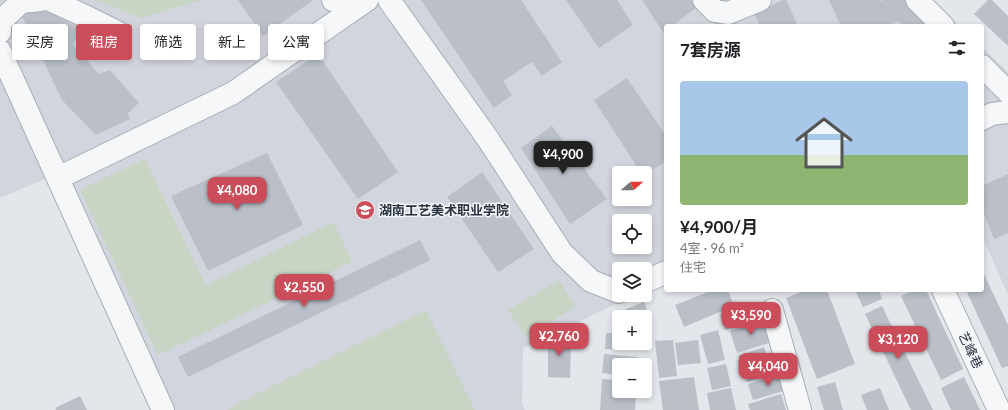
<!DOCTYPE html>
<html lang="zh">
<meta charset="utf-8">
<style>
body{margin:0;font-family:Lato,"Noto Sans SC",sans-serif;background:#f2f2f2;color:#202124;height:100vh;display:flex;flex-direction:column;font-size:15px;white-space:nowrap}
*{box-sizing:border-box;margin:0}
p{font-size:13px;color:#757577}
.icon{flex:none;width:22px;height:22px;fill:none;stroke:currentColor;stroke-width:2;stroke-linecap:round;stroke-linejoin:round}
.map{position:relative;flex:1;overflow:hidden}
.side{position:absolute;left:664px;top:24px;width:320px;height:268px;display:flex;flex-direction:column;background:#fff;border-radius:4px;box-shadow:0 2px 6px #0003}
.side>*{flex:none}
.hud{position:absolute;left:12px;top:24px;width:380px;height:36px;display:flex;gap:8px}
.needle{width:26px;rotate:70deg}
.fabs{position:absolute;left:612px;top:166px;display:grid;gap:8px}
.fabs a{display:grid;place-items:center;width:40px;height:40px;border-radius:4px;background:#fff;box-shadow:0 2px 6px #0003;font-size:20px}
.price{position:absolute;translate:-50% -34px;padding:0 9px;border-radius:8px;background:#cb4d5a;color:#fff;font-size:13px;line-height:26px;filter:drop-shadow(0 1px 2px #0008)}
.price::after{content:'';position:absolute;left:50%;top:24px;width:12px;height:9px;margin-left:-6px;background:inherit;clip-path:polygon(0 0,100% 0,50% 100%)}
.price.on{background:#222;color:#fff}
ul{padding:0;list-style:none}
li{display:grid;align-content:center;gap:8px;height:212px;padding:0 16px}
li+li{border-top:1px solid #e0e0e0}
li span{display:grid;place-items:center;height:124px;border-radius:4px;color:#555}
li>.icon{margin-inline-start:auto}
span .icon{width:72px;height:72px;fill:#fffc;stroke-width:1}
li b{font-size:17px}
h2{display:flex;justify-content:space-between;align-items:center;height:48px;padding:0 16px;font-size:17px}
.pill{padding:0 14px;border-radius:4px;background:#fff;box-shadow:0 2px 6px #0003;font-size:14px;line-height:36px}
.pill.on{background:#cb4d5a;color:#fff}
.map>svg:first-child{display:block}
.built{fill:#d2d5dd;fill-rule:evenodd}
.green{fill:#c8d5c5}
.building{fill:#bbbfc8}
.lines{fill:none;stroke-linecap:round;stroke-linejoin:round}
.minor-casing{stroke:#a8adb5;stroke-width:24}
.minor{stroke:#f6f7f9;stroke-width:22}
.labels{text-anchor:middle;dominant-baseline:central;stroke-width:3;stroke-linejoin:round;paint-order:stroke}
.poi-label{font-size:13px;font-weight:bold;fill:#2b3343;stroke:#f3f5f8;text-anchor:start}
.street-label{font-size:13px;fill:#2b3343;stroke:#f3f5f8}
</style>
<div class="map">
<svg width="1008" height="410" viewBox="0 0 1008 410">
<rect width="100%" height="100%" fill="#e3e6eb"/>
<g class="built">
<path d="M0,0H933L960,26H666V281L645,290V269H619V295H635L523,348L522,404L525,410H156L49,177L0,198ZM619,173H645V199H619ZM619,221H645V247H619Z"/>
<path d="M982,47L1008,72V295L982,236Z"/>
</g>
<g class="green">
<path d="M94,0H202L141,18Z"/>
<path d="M145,159L206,285L334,222L352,262L158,355L80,190Z"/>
<path d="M559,280L575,307L526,337L508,310Z"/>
<path d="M426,310L475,410H228V408Z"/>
</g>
<g class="building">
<path d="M238,0H313L263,36Z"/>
<path d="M421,0H521L562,62L542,76L532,62L503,81L512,95L494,108Z"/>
<path d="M566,0H617L633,25L599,48Z"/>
<path d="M642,0H691L696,8L672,26H666V30L663,32Z"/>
<path d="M783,0H786L798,26H760L754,14Z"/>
<path d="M829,0H880L881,1L884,0H912L939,26H904L898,21L887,26H841Z"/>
<path d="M988,0H992L1008,16V46L974,14Z"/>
<path d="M40,7L80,29L73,45L99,74L110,70L139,103L128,113L130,119L96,135L62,100L22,16Z"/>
<path d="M733,16L738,26H708Z"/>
<path d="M318,54L398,172L358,199L276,82Z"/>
<path d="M627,78L666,136V161L645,175V173H641L594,100Z"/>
<path d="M552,126L607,199L570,224L521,148Z"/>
<path d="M267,153L303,225L208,271L171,196Z"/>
<path d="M482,172L534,249L498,272L447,197Z"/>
<path d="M1008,174V233L994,239L982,208V186Z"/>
<path d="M420,240L430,260L188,377L178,357Z"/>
<path d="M982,270L1008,325V366L1002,368L966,290H982Z"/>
<path d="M713,290H728L734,306L684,327L675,305Z"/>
<path d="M806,290H827L855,364L817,379L786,298Z"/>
<path d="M855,290H879L882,299L863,307Z"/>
<path d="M914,290H926L963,369L941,380L901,296Z"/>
<path d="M644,302L651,320L645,322V317H629L626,309Z"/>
<path d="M744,306L749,321L725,330L720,315Z"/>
<path d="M882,306L933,410H911L865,314Z"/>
<path d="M766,320L772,342L737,353L730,331Z"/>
<path d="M718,330L725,360L708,364L700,335Z"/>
<path d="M606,333H619V343H641V350L605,349Z"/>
<path d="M548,336L571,337L570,378L548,377Z"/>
<path d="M673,340L677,376L659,378L655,341Z"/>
<path d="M698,340L701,363L678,365L675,343Z"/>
<path d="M764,347L773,373L747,382L738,356Z"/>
<path d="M604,354L638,357V365H619V375L602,373Z"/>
<path d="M726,364L731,386L712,390L707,368Z"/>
<path d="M782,374L787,390L753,400L748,384Z"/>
<path d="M694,377L699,410H663L659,381Z"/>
<path d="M964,377L980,410H951L941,388Z"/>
<path d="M602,379L619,380V391H636L635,410H600Z"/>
<path d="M835,382L843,410H824L817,387Z"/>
<path d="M731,388L736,410H710L707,393Z"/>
<path d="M880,388L889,410H867L861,395Z"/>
<path d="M781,394L786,410H750L748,404Z"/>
<path d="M80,396L87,410H56L55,408Z"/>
</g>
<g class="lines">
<g class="minor-casing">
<g id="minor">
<path d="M50,0L85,16L119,33"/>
<path d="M333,0L337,1L341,0"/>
<path d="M389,0L488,139L562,253L591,281L619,292"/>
<path d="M704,0L715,11L728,13L760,0"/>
<path d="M917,0L943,26"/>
<path d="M0,32V22L21,2L41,0"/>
<path d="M0,51L163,410"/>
<path d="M982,66L1008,92"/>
<path d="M982,119L992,114L1008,112"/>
<path d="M58,178L233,93L367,0"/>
<path d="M645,282L666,272"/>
<path d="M943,290L999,410"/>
<path d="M772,310L800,410"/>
</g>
</g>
<use href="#minor" class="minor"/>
</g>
<defs>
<g id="university-disc" transform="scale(1)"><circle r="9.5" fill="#cb4d5a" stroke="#f3f5f8"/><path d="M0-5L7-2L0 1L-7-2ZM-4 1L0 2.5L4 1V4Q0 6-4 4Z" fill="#fff"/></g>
</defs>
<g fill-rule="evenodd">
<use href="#university-disc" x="365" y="210"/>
</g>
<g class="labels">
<g class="poi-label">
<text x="379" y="210">湖南工艺美术职业学院</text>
</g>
<g class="street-label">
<text transform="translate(971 350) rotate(65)">艺峰巷</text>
</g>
</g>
</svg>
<div class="fabs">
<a><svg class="needle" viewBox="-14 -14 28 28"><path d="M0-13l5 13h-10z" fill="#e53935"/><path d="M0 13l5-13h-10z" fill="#757577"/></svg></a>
<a><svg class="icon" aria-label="locate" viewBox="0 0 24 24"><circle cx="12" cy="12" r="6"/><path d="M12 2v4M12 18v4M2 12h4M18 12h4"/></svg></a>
<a><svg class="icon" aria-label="layers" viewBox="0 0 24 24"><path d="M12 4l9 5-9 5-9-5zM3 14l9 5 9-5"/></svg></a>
<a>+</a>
<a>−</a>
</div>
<b class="price on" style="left:563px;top:175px">¥4,900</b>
<b class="price" style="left:237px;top:211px">¥4,080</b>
<b class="price" style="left:304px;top:308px">¥2,550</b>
<b class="price" style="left:751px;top:336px">¥3,590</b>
<b class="price" style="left:559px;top:357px">¥2,760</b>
<b class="price" style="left:898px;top:360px">¥3,120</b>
<b class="price" style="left:768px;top:387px">¥4,040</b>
<div class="hud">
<a class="pill">买房</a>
<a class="pill on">租房</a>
<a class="pill">筛选</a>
<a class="pill">新上</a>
<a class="pill">公寓</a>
</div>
<section class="side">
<h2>7套房源<svg class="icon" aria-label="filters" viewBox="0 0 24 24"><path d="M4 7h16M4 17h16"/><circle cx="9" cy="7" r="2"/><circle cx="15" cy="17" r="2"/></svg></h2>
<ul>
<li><span style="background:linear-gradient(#a9c7e8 60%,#8fb573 0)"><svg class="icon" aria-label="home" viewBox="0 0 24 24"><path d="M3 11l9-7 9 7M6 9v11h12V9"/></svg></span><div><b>¥4,900/月</b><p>4室 · 96 m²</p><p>住宅</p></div></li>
</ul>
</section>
</div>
